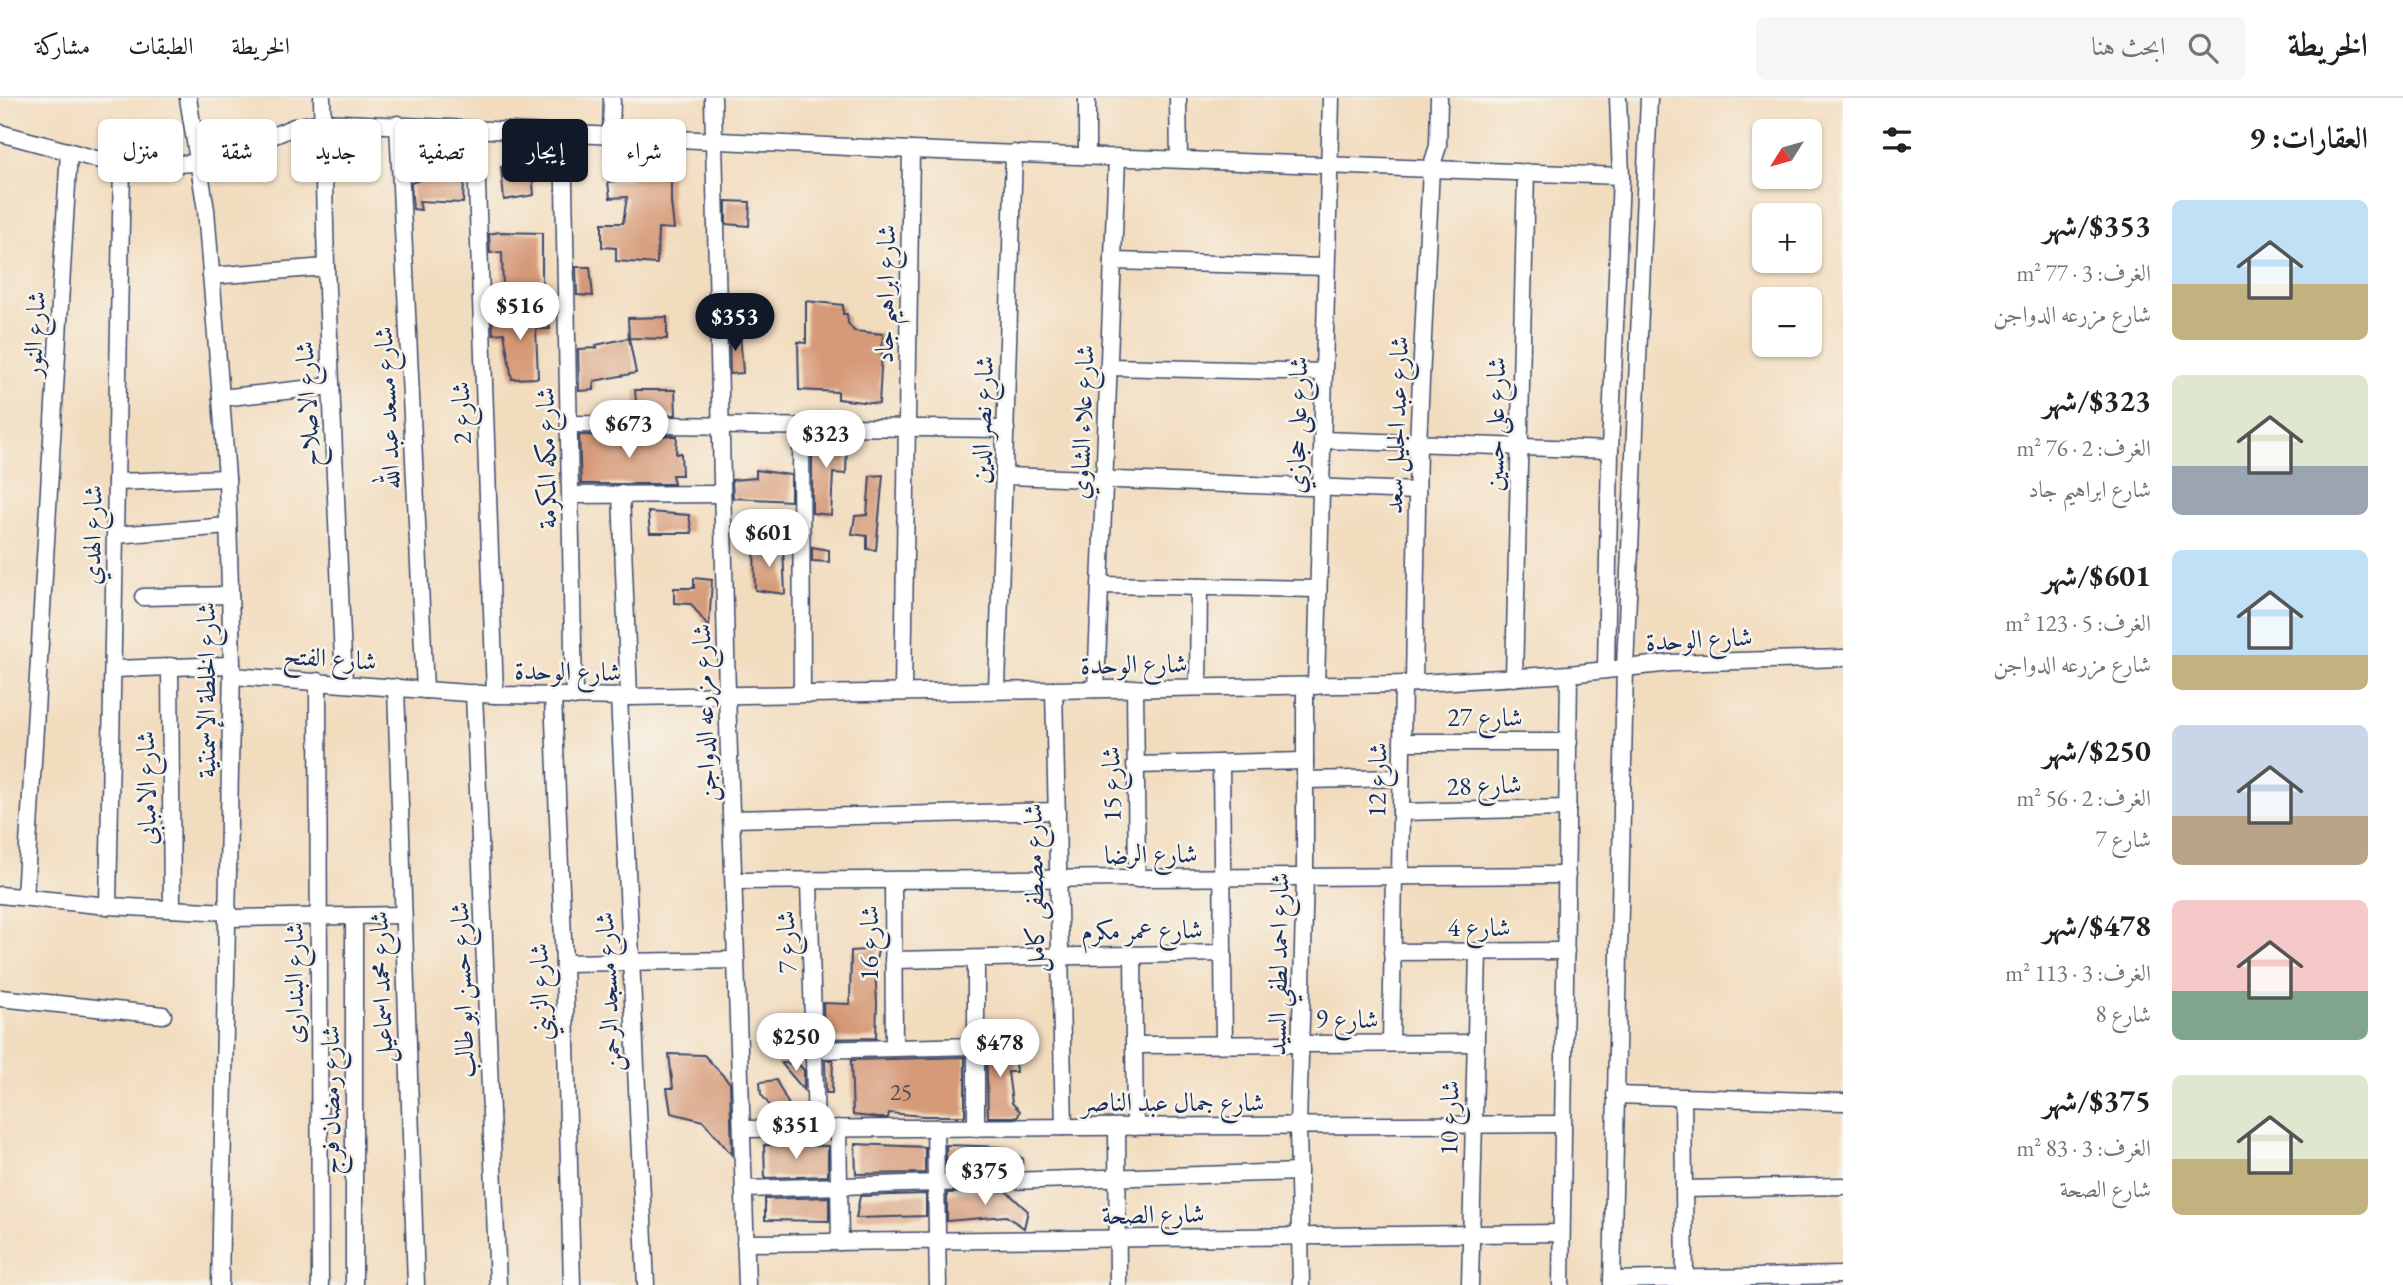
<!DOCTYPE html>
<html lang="ar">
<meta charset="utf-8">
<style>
body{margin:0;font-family:"EB Garamond",Amiri,serif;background:#f6f6f6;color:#202124;direction:rtl;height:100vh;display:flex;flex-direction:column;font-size:26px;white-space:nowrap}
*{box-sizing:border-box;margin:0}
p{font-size:23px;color:#757577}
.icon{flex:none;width:38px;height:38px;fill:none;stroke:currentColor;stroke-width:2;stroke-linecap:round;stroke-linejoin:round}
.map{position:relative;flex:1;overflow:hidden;direction:ltr}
.sheet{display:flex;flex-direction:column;background:#fff;width:560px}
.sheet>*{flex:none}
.hud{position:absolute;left:21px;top:21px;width:665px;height:63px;direction:rtl;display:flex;gap:14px}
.needle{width:46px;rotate:233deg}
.tools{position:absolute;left:1752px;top:21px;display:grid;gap:14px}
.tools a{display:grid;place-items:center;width:70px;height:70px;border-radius:10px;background:#fff;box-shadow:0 2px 5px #0004;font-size:35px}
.price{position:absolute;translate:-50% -60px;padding:0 16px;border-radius:24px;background:#fff;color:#222;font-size:23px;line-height:46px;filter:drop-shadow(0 2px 4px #0008)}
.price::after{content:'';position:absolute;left:50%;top:42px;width:21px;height:16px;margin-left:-10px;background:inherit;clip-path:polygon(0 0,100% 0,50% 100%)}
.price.active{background:#111827;color:#fff}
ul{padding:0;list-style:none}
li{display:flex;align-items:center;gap:21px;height:175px;padding:0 35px}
li span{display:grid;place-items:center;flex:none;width:196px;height:140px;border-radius:10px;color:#555}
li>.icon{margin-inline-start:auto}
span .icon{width:84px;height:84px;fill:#fffc;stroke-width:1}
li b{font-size:30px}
h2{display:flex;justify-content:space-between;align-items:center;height:84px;padding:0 35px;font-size:30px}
.pill{padding:0 24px;border-radius:10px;background:#fff;box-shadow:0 2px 5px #0004;font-size:24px;line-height:63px}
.pill.active{background:#111827;color:#fff}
header{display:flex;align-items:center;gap:42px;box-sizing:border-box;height:98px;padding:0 35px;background:#fff;border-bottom:2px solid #e0e0e0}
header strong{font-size:33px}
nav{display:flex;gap:38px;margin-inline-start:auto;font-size:24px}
.search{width:490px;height:63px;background:#f6f6f6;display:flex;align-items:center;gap:18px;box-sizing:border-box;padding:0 24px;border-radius:10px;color:#757577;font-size:26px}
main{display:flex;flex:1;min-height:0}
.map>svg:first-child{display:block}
.building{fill:#d69a78}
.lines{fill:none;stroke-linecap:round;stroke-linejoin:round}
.minor-casing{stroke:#3b496c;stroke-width:19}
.minor{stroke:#fff;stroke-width:16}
.labels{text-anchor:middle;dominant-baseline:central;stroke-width:5;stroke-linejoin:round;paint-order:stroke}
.number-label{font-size:23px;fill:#4a4a64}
.street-label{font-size:26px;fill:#1b2f5e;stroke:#f7f3e8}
</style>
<header>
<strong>الخريطة</strong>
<div class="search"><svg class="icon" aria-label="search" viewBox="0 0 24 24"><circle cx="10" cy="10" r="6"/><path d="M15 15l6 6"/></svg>ابحث هنا</div>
<nav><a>الخريطة</a><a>الطبقات</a><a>مشاركة</a></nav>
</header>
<main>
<section class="sheet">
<h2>العقارات: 9<svg class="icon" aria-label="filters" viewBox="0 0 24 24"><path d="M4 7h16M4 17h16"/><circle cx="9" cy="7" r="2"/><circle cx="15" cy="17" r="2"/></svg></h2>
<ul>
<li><span style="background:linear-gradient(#bfe0f5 60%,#c2b280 0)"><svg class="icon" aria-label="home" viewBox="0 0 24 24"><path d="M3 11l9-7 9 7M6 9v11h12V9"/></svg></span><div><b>$353/شهر</b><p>الغرف: 3 · 77 m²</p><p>شارع مزرعه الدواجن</p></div></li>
<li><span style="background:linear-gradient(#dfe7d0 65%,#9aa5b1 0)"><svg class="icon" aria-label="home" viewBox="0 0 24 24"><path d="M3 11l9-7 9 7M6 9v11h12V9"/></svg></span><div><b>$323/شهر</b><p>الغرف: 2 · 76 m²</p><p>شارع ابراهيم جاد</p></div></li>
<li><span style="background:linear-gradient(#bfe0f5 75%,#c2b280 0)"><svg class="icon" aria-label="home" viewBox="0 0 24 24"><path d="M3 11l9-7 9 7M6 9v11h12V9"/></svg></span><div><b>$601/شهر</b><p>الغرف: 5 · 123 m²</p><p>شارع مزرعه الدواجن</p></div></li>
<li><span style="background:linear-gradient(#c9d6e8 65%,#b9a48a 0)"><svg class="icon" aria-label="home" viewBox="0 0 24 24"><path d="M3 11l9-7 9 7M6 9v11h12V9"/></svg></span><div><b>$250/شهر</b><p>الغرف: 2 · 56 m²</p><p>شارع 7</p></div></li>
<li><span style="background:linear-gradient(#f6c9c9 65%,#7fa58c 0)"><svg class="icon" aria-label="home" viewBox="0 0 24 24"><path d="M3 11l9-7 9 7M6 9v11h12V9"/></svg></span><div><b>$478/شهر</b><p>الغرف: 3 · 113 m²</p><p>شارع 8</p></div></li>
<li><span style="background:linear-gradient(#dfe7d0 60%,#c2b280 0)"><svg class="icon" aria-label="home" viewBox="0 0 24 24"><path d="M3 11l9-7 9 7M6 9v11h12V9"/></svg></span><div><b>$375/شهر</b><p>الغرف: 3 · 83 m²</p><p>شارع الصحة</p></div></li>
</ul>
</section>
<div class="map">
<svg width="1843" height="1187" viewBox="0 0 1843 1187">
<rect width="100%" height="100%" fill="#f7f3e8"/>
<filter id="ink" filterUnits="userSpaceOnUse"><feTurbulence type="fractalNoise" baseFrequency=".0143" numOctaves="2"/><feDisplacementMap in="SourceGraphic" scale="14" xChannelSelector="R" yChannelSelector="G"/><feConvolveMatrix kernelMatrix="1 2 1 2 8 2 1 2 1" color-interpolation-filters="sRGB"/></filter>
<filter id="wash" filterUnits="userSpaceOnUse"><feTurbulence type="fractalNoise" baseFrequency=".00686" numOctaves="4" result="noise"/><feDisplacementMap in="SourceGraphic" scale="28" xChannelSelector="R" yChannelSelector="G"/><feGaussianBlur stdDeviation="1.57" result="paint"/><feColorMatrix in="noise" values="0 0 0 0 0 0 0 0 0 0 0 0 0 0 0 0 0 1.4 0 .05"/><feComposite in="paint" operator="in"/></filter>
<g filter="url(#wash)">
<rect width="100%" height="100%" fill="#f2dcbe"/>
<g id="blocks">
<g class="building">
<path d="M671,62V104L674,131L658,130L657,166L616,163V150L602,149V125H623L627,99L610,100L608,84L630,81L632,63Z"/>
<path d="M501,69L532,74L534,97L504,102Z"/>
<path d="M422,81L464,84L463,105L419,103L421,112L413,111L411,85Z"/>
<path d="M726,103L750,104L749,128L726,126Z"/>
<path d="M499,134L542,135V195L503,192L502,154L490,155L489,136Z"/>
<path d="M576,169H590L593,198L577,197Z"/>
<path d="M806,203L843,207V216H847L848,225L854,233L883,236L879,306L838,301V294L799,292L798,244L806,245Z"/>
<path d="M492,214H513V222L548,219L550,231H536L538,280L512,281L504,235L493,236Z"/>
<path d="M667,219V241L629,240L628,220Z"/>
<path d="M729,233L740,234L743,275L730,276Z"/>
<path d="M629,240L636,275L594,283V292L579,293L578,251L597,250L596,247Z"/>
<path d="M635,292H675L676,317L637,316Z"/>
<path d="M579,337L677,338L676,356L681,355L682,377H672L674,386H581Z"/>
<path d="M812,339L847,340L846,376L833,375L831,417L812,415Z"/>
<path d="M756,372L791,377V403L733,400L732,382L756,380Z"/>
<path d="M883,377L876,452L867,451V438L852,436L855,418L867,417L870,378Z"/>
<path d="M648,414L689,417L692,435H650Z"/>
<path d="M773,447L783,449L785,496L755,492L754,448Z"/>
<path d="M812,449L829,452V464L812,463Z"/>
<path d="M694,480L712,482L709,530L691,506L674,505V490H694Z"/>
<path d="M878,851L875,869L877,905L876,940L824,941L823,905L850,906L851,853Z"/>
<path d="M1013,943L1016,974H1008L1012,1005L1020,1013L1018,1019H988L986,944Z"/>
<path d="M669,956L704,957L730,985L732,1057L703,1023L671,1015L667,990H673Z"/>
<path d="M965,959V1018H924L889,1015L888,1020H879L853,1017L851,962Z"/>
<path d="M825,962H833L832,995H826Z"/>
<path d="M781,965L798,966L804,972V992Z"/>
<path d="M776,982L791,1011L773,1012L761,996L760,984Z"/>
<path d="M855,1046L925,1049V1075L856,1076Z"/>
<path d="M764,1047L828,1048V1078L765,1080Z"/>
<path d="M946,1047L1004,1049L1023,1061L1021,1072H1006L973,1063L984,1073L946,1074Z"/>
<path d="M1006,1093L1028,1113L1024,1130L1006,1118L947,1123V1095Z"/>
<path d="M926,1096V1118L856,1120L860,1098Z"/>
<path d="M829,1099V1123L765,1122V1101Z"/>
</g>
</g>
</g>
<g filter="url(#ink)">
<use href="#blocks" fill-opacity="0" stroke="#3b496c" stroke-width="2"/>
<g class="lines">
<g class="minor-casing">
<g id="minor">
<path d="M188,0L206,112L221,300L227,380L232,567L220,1187"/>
<path d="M322,0L326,169L344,585"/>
<path d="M713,0L727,596L747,1187"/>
<path d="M1178,0L1179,61"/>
<path d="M398,26L425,592"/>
<path d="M475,31L495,597"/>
<path d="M0,35L122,68L196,65L218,61L294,29L321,24L911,52L1621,78"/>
<path d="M563,36L574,599"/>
<path d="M611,38L612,0"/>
<path d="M1087,58V0"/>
<path d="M1113,163L1326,169"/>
<path d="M211,178L326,169"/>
<path d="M1109,269L1323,274"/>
<path d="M221,300L331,288"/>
<path d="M570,326L1006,331"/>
<path d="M801,329L802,595"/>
<path d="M1322,342L1610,352"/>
<path d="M1005,378L1417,393"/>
<path d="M117,384L227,380"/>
<path d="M621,396L629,599"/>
<path d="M571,397L722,396"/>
<path d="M116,437L228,428"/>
<path d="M1100,487L1318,491"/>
<path d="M143,499L230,497"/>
<path d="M170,568L172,811"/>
<path d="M114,571L232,567"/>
<path d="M1606,571L1610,352L1621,78L1618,0"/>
<path d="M232,578L495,597L629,599L1403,586L1569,576L1671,565L1843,560"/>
<path d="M1514,580L1526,74"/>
<path d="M318,583L320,1187"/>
<path d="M1414,585L1418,346L1431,70L1438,48L1439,0"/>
<path d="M1316,588L1331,0"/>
<path d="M396,589L416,1187"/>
<path d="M1198,589L1199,489"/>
<path d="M1135,590L1137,781"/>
<path d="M997,591L1014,55"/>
<path d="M1096,591L1117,59"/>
<path d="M1054,592L1064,1029"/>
<path d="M903,593L911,52"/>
<path d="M474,595L498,1187"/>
<path d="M619,598L646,1187"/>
<path d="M553,599L564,865L572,1187"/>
<path d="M1402,644H1569"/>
<path d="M1221,665L1224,946"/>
<path d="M1135,667L1305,663"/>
<path d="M1305,682L1401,680"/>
<path d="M1401,714L1568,710"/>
<path d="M733,721L1057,713"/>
<path d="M1400,778L1403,586"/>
<path d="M735,783L1567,777"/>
<path d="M809,783L816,1030"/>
<path d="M893,783L894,950"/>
<path d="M0,797L108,808L229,814"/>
<path d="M25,799L69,53"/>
<path d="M108,808L122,68"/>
<path d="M229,820L403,817"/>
<path d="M1392,854L1566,853"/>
<path d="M1133,857L1135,1029"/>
<path d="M976,861V1030"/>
<path d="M893,862L1223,855"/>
<path d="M564,865L736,862"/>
<path d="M0,900L163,917"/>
<path d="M1391,945L1394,778"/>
<path d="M1135,947L1476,945"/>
<path d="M814,952L976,948"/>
<path d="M1615,997L1843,1004"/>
<path d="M1683,999L1685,1181"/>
<path d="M838,1030L840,1144"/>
<path d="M935,1030L938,1187"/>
<path d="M1117,1030L1118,1187"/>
<path d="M742,1031L1562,1026"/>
<path d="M744,1091L1299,1074"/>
<path d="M1684,1091L1843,1088"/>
<path d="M745,1145L1561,1135"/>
<path d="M1612,1182L1843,1177"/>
<path d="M354,1187V818"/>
<path d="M1301,1187L1298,1028L1305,779V588"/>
<path d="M1470,1187L1478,854"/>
<path d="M1561,1187L1569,576"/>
<path d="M1612,1187L1625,570L1649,0"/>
</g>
</g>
<use href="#minor" class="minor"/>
</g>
</g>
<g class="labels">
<g class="number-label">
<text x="901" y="994">25</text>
</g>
<g class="street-label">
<text transform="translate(885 196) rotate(-89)">شارع ابراهيم جاد</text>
<text transform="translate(34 236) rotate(-87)">شارع النور</text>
<text transform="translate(307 306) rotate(-93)">شارع الاصلاح</text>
<text transform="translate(387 310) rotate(-93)">شارع مسعد عبد الله</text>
<text transform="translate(461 315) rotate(-92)">شارع 2</text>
<text transform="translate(982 322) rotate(-88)">شارع نصر الدين</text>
<text transform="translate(1082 324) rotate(-88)">شارع علاء الشاوي</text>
<text transform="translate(1495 326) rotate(-89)">شارع على حسين</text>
<text transform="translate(1297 327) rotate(-89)">شارع على حجازي</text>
<text transform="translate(1396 327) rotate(-88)">شارع عبد الجليل سعد</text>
<text transform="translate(546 360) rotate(-91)">شارع مكه المكرمة</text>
<text transform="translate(92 437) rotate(-89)">شارع الهدي</text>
<text transform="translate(1699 541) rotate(-3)">شارع الوحدة</text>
<text transform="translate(330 560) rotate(4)">شارع الفتح</text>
<text transform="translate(1134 566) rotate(-1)">شارع الوحدة</text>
<text transform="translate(568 573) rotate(1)">شارع الوحدة</text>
<text transform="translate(206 592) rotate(-90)">شارع الخلطة الإسمنتية</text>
<text transform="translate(704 615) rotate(-92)">شارع مزرعه الدواجن</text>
<text x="1485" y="619">شارع 27</text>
<text transform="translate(1377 682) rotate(-89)">شارع 12</text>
<text transform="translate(1111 686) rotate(-91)">شارع 15</text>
<text transform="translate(1484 687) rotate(-2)">شارع 28</text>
<text transform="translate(146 690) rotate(-91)">شارع الامبابى</text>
<text transform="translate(1151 756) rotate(-1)">شارع الرضا</text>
<text transform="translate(1034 790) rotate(-91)">شارع مصطفى كامل</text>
<text x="1479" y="829">شارع 4</text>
<text transform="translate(1142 832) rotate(-1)">شارع عمر مكرم</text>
<text transform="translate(786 844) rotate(-92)">شارع 7</text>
<text transform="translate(869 845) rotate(-90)">شارع 16</text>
<text transform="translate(1278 866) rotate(-89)">شارع احمد لطفي السيد</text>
<text transform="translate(294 885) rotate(-90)">شارع البندارى</text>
<text transform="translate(381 889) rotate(-92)">شارع محمد اسماعيل</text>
<text transform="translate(462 892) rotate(-92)">شارع حسن ابو طالب</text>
<text transform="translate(540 894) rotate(-92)">شارع الزيني</text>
<text transform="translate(608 894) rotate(-93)">شارع مسجد الرحمن</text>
<text x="1347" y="921">شارع 9</text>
<text transform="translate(330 1002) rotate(-90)">شارع رمضان فرج</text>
<text x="1173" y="1004">شارع جمال عبد الناصر</text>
<text transform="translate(1449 1020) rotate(-89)">شارع 10</text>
<text transform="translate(1153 1116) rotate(-1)">شارع الصحة</text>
</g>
</g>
</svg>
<div class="tools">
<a><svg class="needle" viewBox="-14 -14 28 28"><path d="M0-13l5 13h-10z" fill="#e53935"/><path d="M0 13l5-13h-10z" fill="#757577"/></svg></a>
<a>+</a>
<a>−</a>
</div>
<b class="price" style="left:520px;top:244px">$516</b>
<b class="price active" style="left:735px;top:255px">$353</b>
<b class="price" style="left:629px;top:362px">$673</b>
<b class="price" style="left:826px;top:372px">$323</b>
<b class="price" style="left:769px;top:471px">$601</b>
<b class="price" style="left:796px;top:975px">$250</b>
<b class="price" style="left:1000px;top:981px">$478</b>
<b class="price" style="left:796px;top:1063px">$351</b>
<b class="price" style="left:985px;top:1109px">$375</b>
<div class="hud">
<a class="pill">شراء</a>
<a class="pill active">إيجار</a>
<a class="pill">تصفية</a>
<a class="pill">جديد</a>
<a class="pill">شقة</a>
<a class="pill">منزل</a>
</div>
</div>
</main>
